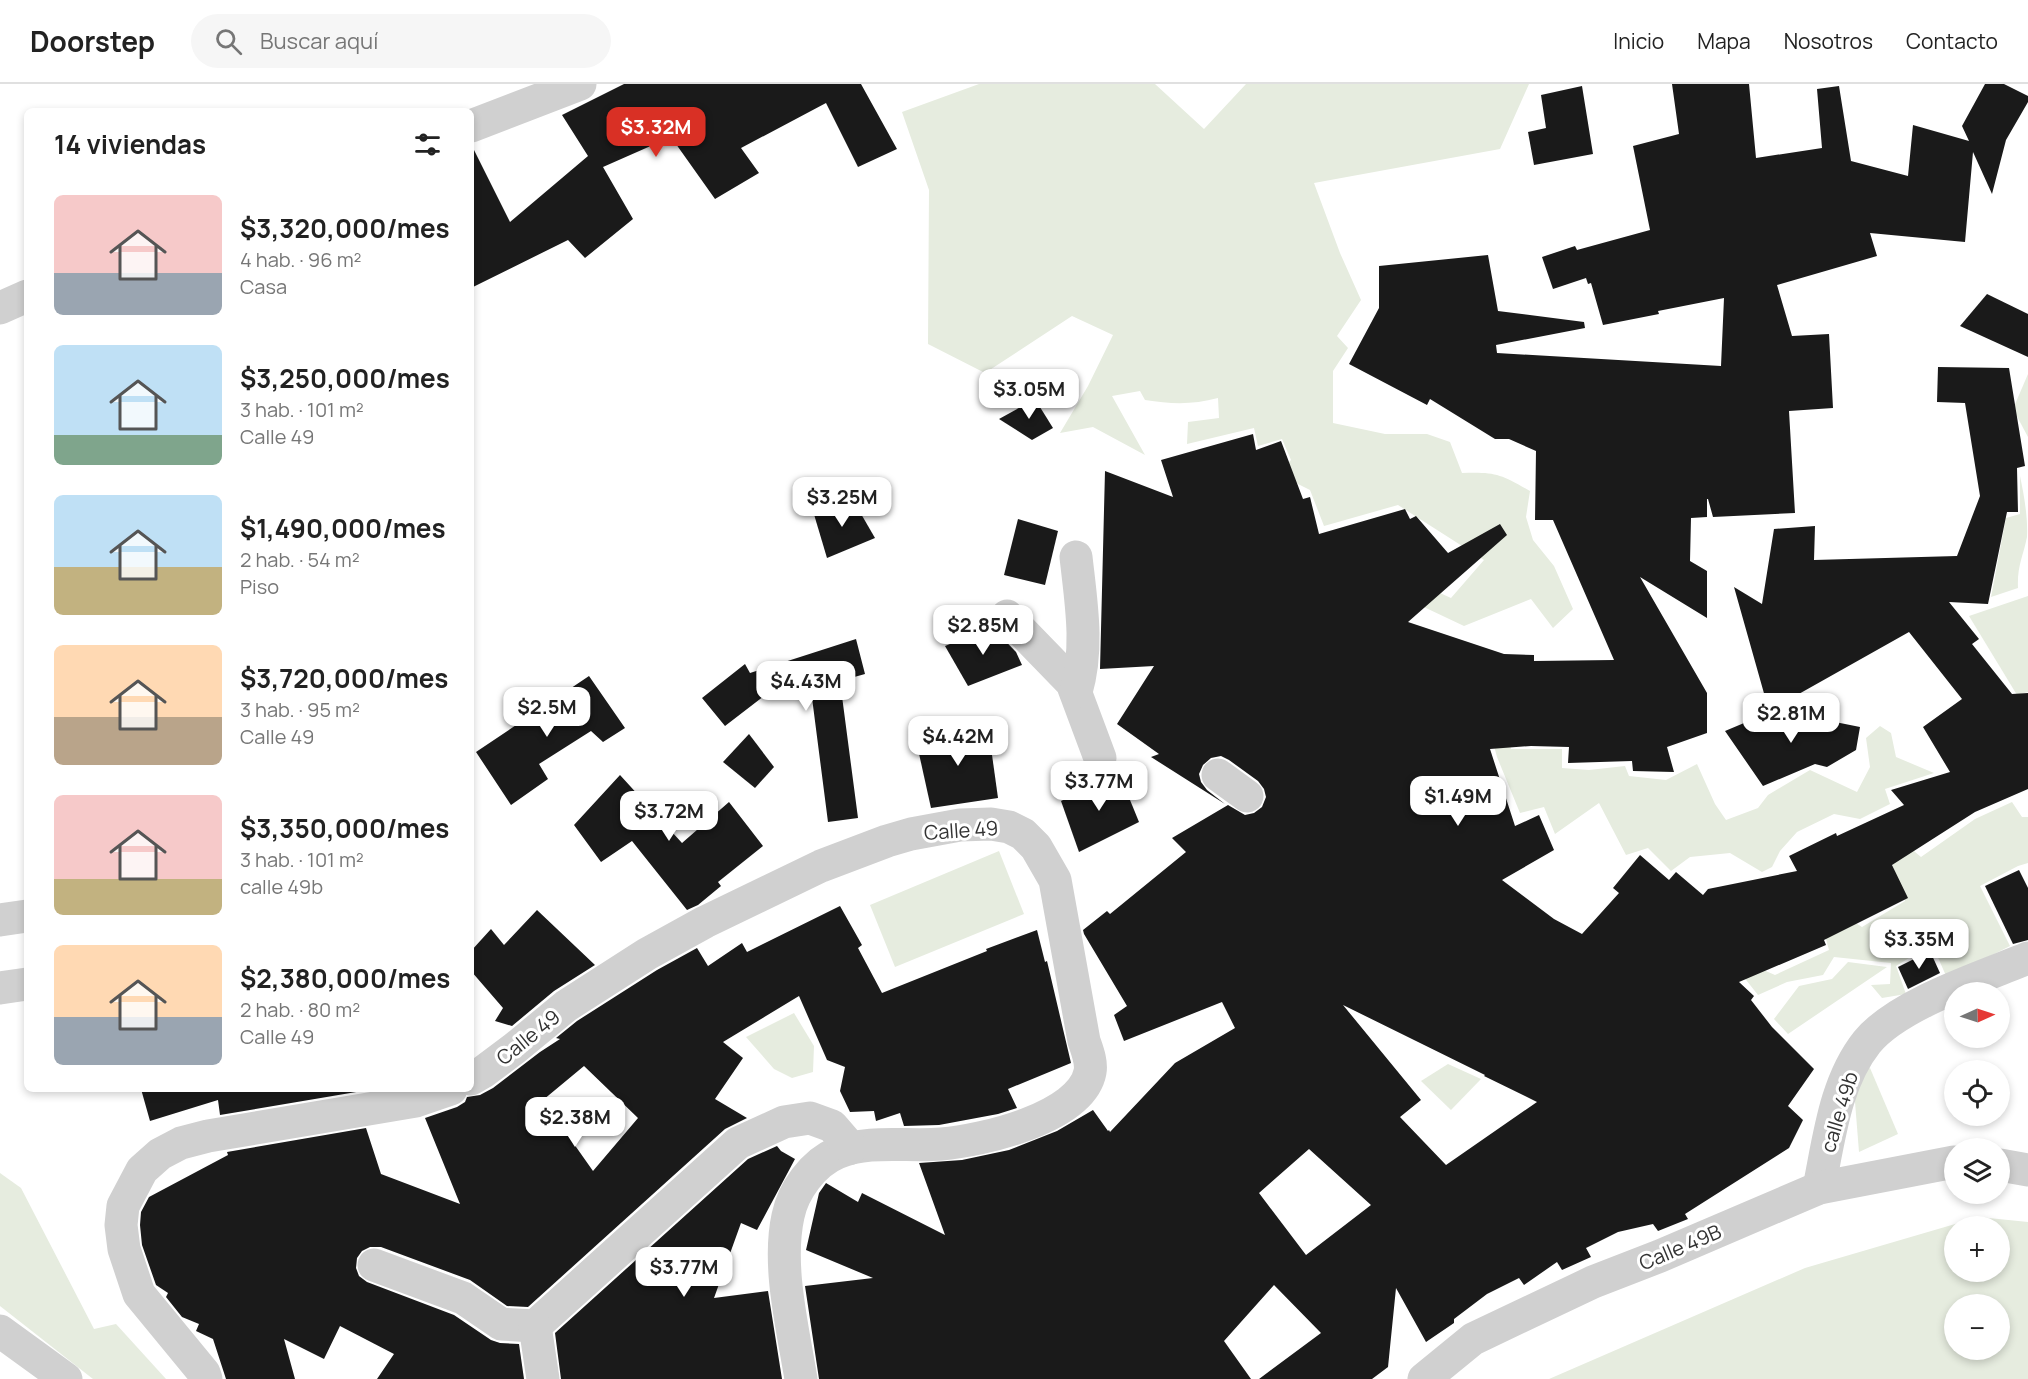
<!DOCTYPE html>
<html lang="es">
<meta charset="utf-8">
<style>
body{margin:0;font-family:Manrope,sans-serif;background:#f6f6f6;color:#222;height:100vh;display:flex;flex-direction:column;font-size:22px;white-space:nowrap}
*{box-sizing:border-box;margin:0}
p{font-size:20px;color:#767676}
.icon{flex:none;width:33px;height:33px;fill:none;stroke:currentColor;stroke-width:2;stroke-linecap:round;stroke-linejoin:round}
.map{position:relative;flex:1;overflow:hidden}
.sheet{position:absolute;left:24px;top:24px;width:450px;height:984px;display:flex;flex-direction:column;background:#fff;border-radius:9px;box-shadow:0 3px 9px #0003}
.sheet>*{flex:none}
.needle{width:39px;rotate:87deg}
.tools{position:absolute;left:1944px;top:898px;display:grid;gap:12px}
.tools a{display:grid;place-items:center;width:66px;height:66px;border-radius:50%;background:#fff;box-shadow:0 3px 9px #0003;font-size:30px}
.price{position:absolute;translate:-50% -51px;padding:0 14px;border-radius:12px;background:#fff;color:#222;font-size:20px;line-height:39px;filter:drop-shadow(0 2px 3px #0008)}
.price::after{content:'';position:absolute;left:50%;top:36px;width:18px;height:14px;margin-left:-9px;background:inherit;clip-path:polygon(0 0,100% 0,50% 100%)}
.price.current{background:#d93025;color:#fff}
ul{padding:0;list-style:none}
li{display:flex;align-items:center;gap:18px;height:150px;padding:0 30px}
li span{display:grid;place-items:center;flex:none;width:168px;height:120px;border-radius:9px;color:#555}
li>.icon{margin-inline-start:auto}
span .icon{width:72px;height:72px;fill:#fffc;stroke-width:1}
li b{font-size:26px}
h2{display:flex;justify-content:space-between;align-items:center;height:72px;padding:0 30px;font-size:26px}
header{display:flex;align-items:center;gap:36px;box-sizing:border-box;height:84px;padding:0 30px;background:#fff;border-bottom:2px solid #e0e0e0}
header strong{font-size:28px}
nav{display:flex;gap:33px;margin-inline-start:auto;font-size:21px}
.search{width:420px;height:54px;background:#f6f6f6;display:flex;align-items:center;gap:15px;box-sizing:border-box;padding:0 21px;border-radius:33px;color:#767676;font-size:22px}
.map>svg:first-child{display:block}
.green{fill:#e6ecdf;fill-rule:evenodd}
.building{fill:#1a1a1a;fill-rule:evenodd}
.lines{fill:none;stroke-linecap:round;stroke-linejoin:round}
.minor{stroke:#d0d0d0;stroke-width:33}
.labels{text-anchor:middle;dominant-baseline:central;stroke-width:6;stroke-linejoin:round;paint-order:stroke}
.street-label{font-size:20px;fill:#333;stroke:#fff}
</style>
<header>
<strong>Doorstep</strong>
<div class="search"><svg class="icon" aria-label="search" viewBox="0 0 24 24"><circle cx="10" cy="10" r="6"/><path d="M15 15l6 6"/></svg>Buscar aquí</div>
<nav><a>Inicio</a><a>Mapa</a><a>Nosotros</a><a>Contacto</a></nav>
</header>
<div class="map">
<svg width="2028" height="1295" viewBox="0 0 2028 1295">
<rect width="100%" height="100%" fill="#fff"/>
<g class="green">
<path d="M979,0H1155L1204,45L1246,0H1529L1500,65L1314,99L1340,169L1361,216L1337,252L1348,264L1333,287V339L1385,350H1427L1450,358L1462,389C1496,388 1500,390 1530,407L1526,433L1533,456L1554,482L1573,525L1553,544L1531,515L1464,542L1409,516L1418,499L1451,514L1484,476L1398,421L1324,442L1310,406L1292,397L1288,379L1291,376L1282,355L1258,362L1254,344L1187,360L1188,338L1219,334L1218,314C1192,321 1171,320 1145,316L1140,307L1112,312L1145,371L1093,343L1060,349L1088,302L1113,251L1072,232L985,289L928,260L929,106L902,28Z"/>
<path d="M2028,290V353L2013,325Z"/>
<path d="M2020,392C2024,411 2028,433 2027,453C2023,473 2017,482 2018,504L1991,513L2006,434L2020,430Z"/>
<path d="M2028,512V608L2017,611L1969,532Z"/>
<path d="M1482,617L1502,620L1511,665H1562V684L1589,686L1625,682L1629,692L1666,696L1697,680L1715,720L1726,736L1758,724L1768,711L1810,686L1857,708L1870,683L1866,654L1880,642L1891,649L1896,673L1934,689L1885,705L1890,720L1860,735L1834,730L1797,748L1780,767L1772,783L1762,788L1730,769L1690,773L1671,787L1648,764L1626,771L1599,719L1555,750L1544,723L1520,729L1497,673Z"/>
<path d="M2012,718L2022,733H2028V779L2018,782L1980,802L2010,862L1947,894L1932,860L1896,882L1906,910L1882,914L1871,901L1890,900L1891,879L1834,873L1823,891L1787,898L1758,911L1739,887L1745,878L1775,891L1829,866L1818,826L1848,834L1862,843L1905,817L1890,774L1908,762L1921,773L1975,735Z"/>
<path d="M999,767L1024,830L895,883L870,821Z"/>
<path d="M1848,878L1887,883L1788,950L1774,935L1799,902L1832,895Z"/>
<path d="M794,929L814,962L813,988L792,994L774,985L746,953Z"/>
<path d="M1448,980L1481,995L1451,1026L1421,997Z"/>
<path d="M1870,984L1898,1050L1859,1068L1853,993Z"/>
<path d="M0,1089L21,1104L94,1245L116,1240L166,1295H93L0,1222Z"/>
<path d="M1979,1133L2028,1138V1295H1549L1805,1184ZM1954,1143H2000V1188H1954ZM1954,1221H2000V1266H1954Z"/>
</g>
<g class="building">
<path d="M624,0H861L897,65L858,83L826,19L741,64L759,89L715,115L671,53L603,83L633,135L585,174L568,156L471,204V60L510,138L588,72L562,31Z"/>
<path d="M1672,0H1749L1756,74L1822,64L1817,5L1839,2L1851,77L1908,92L1913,41L1969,57L1962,42L1985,0H2004L2028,12V18L2006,56L1992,110L1973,68L1965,158L1870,149L1877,172L1777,201L1792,252L1829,250L1833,324L1789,327L1795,429L1713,433L1708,415H1707V433L1691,434L1690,477L1707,487V534L1640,493L1707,609V649L1667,663L1674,688L1633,687L1632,677L1568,679L1569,663L1531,662L1490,665L1515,742L1539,731L1554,766L1502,796L1554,835L1582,850L1619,809L1613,804L1640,771L1669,796L1676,788L1703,811L1708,805L1797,787L1789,772L1836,749L1837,752L1904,721L1891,706L1950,688L1923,643L1962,615L1909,548L1781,620H1767L1734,503L1762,520L1774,445L1815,442L1814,476L1957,472L1980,412L1965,319L1937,318L1938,283L2009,284L2025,382L2017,384L2018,428H2007L1988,520L1949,518L1979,555L1972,560L2012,610L2028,609V705L1975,728L1892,781L1908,814L1824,856L1826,861L1739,898L1754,912L1751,916L1772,943L1814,985L1788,1022L1803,1036L1789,1064L1685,1130L1688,1135L1658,1147L1653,1140L1618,1148L1586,1164L1591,1173L1562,1186L1557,1178L1524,1201L1519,1194L1487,1210L1454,1235V1239L1426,1258L1396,1204L1388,1283L1372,1295H1259L1321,1249L1274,1201L1224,1257L1251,1295H819L805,1202L873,1194L806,1166L819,1109L826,1099L858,1118L862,1109L945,1151L919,1079L962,1076L1009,1066L1057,1047L1093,1026L1108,1047L1109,1046L1110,1048L1175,979L1235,944L1222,918L1124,957L1114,931L1127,922L1084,850L1083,846L1107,827L1110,830L1186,768L1172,754L1228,721L1245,731L1254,729L1262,723L1266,713L1264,705L1258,697L1229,676L1221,672L1211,674L1203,681L1199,690L1201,698L1207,706L1225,720L1151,673L1159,670L1117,640L1154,582L1100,585L1105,387L1173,413L1161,376L1253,350L1256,366L1281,357L1303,415L1310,413L1319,450L1405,425L1410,435L1416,432L1448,469L1500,440L1507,451L1408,538L1504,570L1534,571V577L1614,576L1553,436H1535L1536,367L1509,355H1495L1430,315L1427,321L1349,280L1379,224V182L1488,171L1498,227L1584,238L1585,244L1496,261L1497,269L1721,282L1724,214L1658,227L1659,230L1603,241L1591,199L1588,200L1586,194L1553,205L1542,173L1575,162L1577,166L1650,146L1633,62L1679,50ZM1343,921L1485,991L1484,992L1537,1018L1446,1081L1400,1033L1421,1016ZM1309,1065L1371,1121L1306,1171L1259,1109Z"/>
<path d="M1582,2L1593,70L1534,81L1528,48L1546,44L1541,11Z"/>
<path d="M1987,210L2028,230V273L1960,242Z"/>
<path d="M1035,315L1053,344L1032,356L999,335Z"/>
<path d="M853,416L875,454L827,474L813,427Z"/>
<path d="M1018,435L1058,447L1045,501L1004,491Z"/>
<path d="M992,543L1016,568L1022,581L968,602L945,562Z"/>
<path d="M856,555L865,590L840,597L858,734L828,738L811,606L797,610L790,592L725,642L702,614L745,580L750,589Z"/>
<path d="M589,592L625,644L603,658L591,647L539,680L548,695L511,721L476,668Z"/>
<path d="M1775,626L1860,643L1856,666L1827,683L1815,680L1763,702L1725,647Z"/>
<path d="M988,642L998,714L931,724L916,656Z"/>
<path d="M749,650L774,683L755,704L723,678Z"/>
<path d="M1119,689L1139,738L1079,768L1061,717Z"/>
<path d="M620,691L682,759L729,718L763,762L718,798L721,802L698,821L687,826L632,757L601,778L574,741Z"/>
<path d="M2019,786L2028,804V856L2013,860L1985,802Z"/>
<path d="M840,822L862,861L858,864L882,909L987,867L986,865L1037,846L1045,878L1047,877L1071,979L1008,1005L1017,1024L998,1030L939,1041L904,1042L900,1029L876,1037L874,1027L850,1028L840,1007L845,983L827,976L799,912L723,958L743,974L715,1015L747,1034L725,1045L528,1223L507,1222L470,1196L381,1163H370L362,1167L357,1174L356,1184L359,1192L367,1198L454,1231L491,1256L500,1259L519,1260L524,1295H377L394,1270L340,1242L324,1275L284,1255L295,1295H226L213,1255L196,1247L199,1240L182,1233L166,1213L168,1209L156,1201L142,1161L140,1141L141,1128L149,1113L228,1071L227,1068L366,1044L381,1090L460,1120L425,1034L457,1023L465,1018L467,1013L480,1011L493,1004L540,968L560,955L556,954L577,937L657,886L697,864L708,882L742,859L747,868ZM584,982L638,1034L593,1087L543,1016Z"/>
<path d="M537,826L595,881L554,907L512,942L495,937L503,924L471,887V867L491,845L504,861Z"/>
<path d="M1930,867L1940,889L1908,905L1898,883Z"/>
<path d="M141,1005H374L220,1031L218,1016L150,1037Z"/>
<path d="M777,1062L781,1067L795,1075L757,1146L741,1139L714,1214L768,1207L782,1295H561L555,1249L748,1075Z"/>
</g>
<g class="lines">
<g class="minor">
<path d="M471,42L580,0"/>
<path d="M0,224L27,212"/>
<path d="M1007,532L1072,599L1100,674"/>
<path d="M1076,608C1089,564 1081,518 1076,473"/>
<path d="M1218,691L1247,712"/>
<path d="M0,836L27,832"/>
<path d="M0,904L27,900"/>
<path d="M471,995L483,988L515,964L566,922L647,870L705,838L821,782L887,757L911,750L960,741L991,740L1009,743L1023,750L1036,763L1055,796L1084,957C1087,966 1092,978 1090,988C1081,1034 981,1057 941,1060C907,1063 869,1055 837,1069C813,1079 793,1107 788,1132C777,1182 793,1245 801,1295"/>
<path d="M2000,1081L2028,1086"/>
<path d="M1819,1104C1829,1055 1835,998 1867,958C1898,920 1982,893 2028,874"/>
<path d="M374,1181L463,1214L501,1240L535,1242L738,1059L784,1038L810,1034L832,1042L851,1064"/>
<path d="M535,1242L543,1295"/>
<path d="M0,1247L66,1295"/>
<path d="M206,1295L204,1289L139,1210L124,1165L121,1141L123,1122L142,1086L160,1070L181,1059L208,1052L416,1017L451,1005"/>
<path d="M1424,1295L1473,1255L1593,1198L1660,1172L1819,1104L1954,1078"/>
</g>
</g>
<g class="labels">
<g class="street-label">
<text transform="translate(961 746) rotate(-4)">Calle 49</text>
<text transform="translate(528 953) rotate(-39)">Calle 49</text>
<text transform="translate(1839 1028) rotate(-73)">calle 49b</text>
<text transform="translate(1680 1163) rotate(-23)">Calle 49B</text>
</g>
</g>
</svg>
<div class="tools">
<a><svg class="needle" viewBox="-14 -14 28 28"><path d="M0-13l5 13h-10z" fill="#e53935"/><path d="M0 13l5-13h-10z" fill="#767676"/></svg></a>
<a><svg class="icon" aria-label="locate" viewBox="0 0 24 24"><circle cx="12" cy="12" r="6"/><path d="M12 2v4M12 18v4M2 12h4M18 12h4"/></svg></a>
<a><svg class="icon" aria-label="layers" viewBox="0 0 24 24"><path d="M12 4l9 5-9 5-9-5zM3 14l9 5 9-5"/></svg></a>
<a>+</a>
<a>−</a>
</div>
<b class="price current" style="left:656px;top:74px">$3.32M</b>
<b class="price" style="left:1029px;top:336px">$3.05M</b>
<b class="price" style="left:842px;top:444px">$3.25M</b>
<b class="price" style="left:983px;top:572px">$2.85M</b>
<b class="price" style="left:806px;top:628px">$4.43M</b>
<b class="price" style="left:547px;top:654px">$2.5M</b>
<b class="price" style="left:1791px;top:660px">$2.81M</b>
<b class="price" style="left:958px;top:683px">$4.42M</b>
<b class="price" style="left:1099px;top:728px">$3.77M</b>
<b class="price" style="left:1458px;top:743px">$1.49M</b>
<b class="price" style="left:669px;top:758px">$3.72M</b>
<b class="price" style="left:1919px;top:886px">$3.35M</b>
<b class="price" style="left:575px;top:1064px">$2.38M</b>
<b class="price" style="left:684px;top:1214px">$3.77M</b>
<section class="sheet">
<h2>14 viviendas<svg class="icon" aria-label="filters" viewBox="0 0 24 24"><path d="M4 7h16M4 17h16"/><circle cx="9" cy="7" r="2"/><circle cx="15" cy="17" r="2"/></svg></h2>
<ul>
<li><span style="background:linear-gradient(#f6c9c9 65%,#9aa5b1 0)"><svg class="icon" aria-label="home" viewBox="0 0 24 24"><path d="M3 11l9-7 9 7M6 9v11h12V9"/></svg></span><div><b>$3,320,000/mes</b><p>4 hab. · 96 m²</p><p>Casa</p></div></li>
<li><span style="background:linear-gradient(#bfe0f5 75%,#7fa58c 0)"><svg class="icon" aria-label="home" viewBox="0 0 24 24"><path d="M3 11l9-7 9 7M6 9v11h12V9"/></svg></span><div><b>$3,250,000/mes</b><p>3 hab. · 101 m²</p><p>Calle 49</p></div></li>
<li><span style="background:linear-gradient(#bfe0f5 60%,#c2b280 0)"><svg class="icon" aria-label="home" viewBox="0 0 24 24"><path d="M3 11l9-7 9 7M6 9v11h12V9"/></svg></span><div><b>$1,490,000/mes</b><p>2 hab. · 54 m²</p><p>Piso</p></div></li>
<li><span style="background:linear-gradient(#ffd9b3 60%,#b9a48a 0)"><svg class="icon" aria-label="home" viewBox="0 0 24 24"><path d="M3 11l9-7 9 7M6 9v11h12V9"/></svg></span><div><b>$3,720,000/mes</b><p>3 hab. · 95 m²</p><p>Calle 49</p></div></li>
<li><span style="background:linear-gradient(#f6c9c9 70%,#c2b280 0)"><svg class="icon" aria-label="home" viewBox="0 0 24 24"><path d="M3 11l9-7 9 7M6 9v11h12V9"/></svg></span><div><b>$3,350,000/mes</b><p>3 hab. · 101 m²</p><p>calle 49b</p></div></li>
<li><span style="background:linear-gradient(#ffd9b3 60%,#9aa5b1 0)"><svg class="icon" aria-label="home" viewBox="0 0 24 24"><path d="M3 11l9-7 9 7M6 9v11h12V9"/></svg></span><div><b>$2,380,000/mes</b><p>2 hab. · 80 m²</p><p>Calle 49</p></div></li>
</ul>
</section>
</div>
